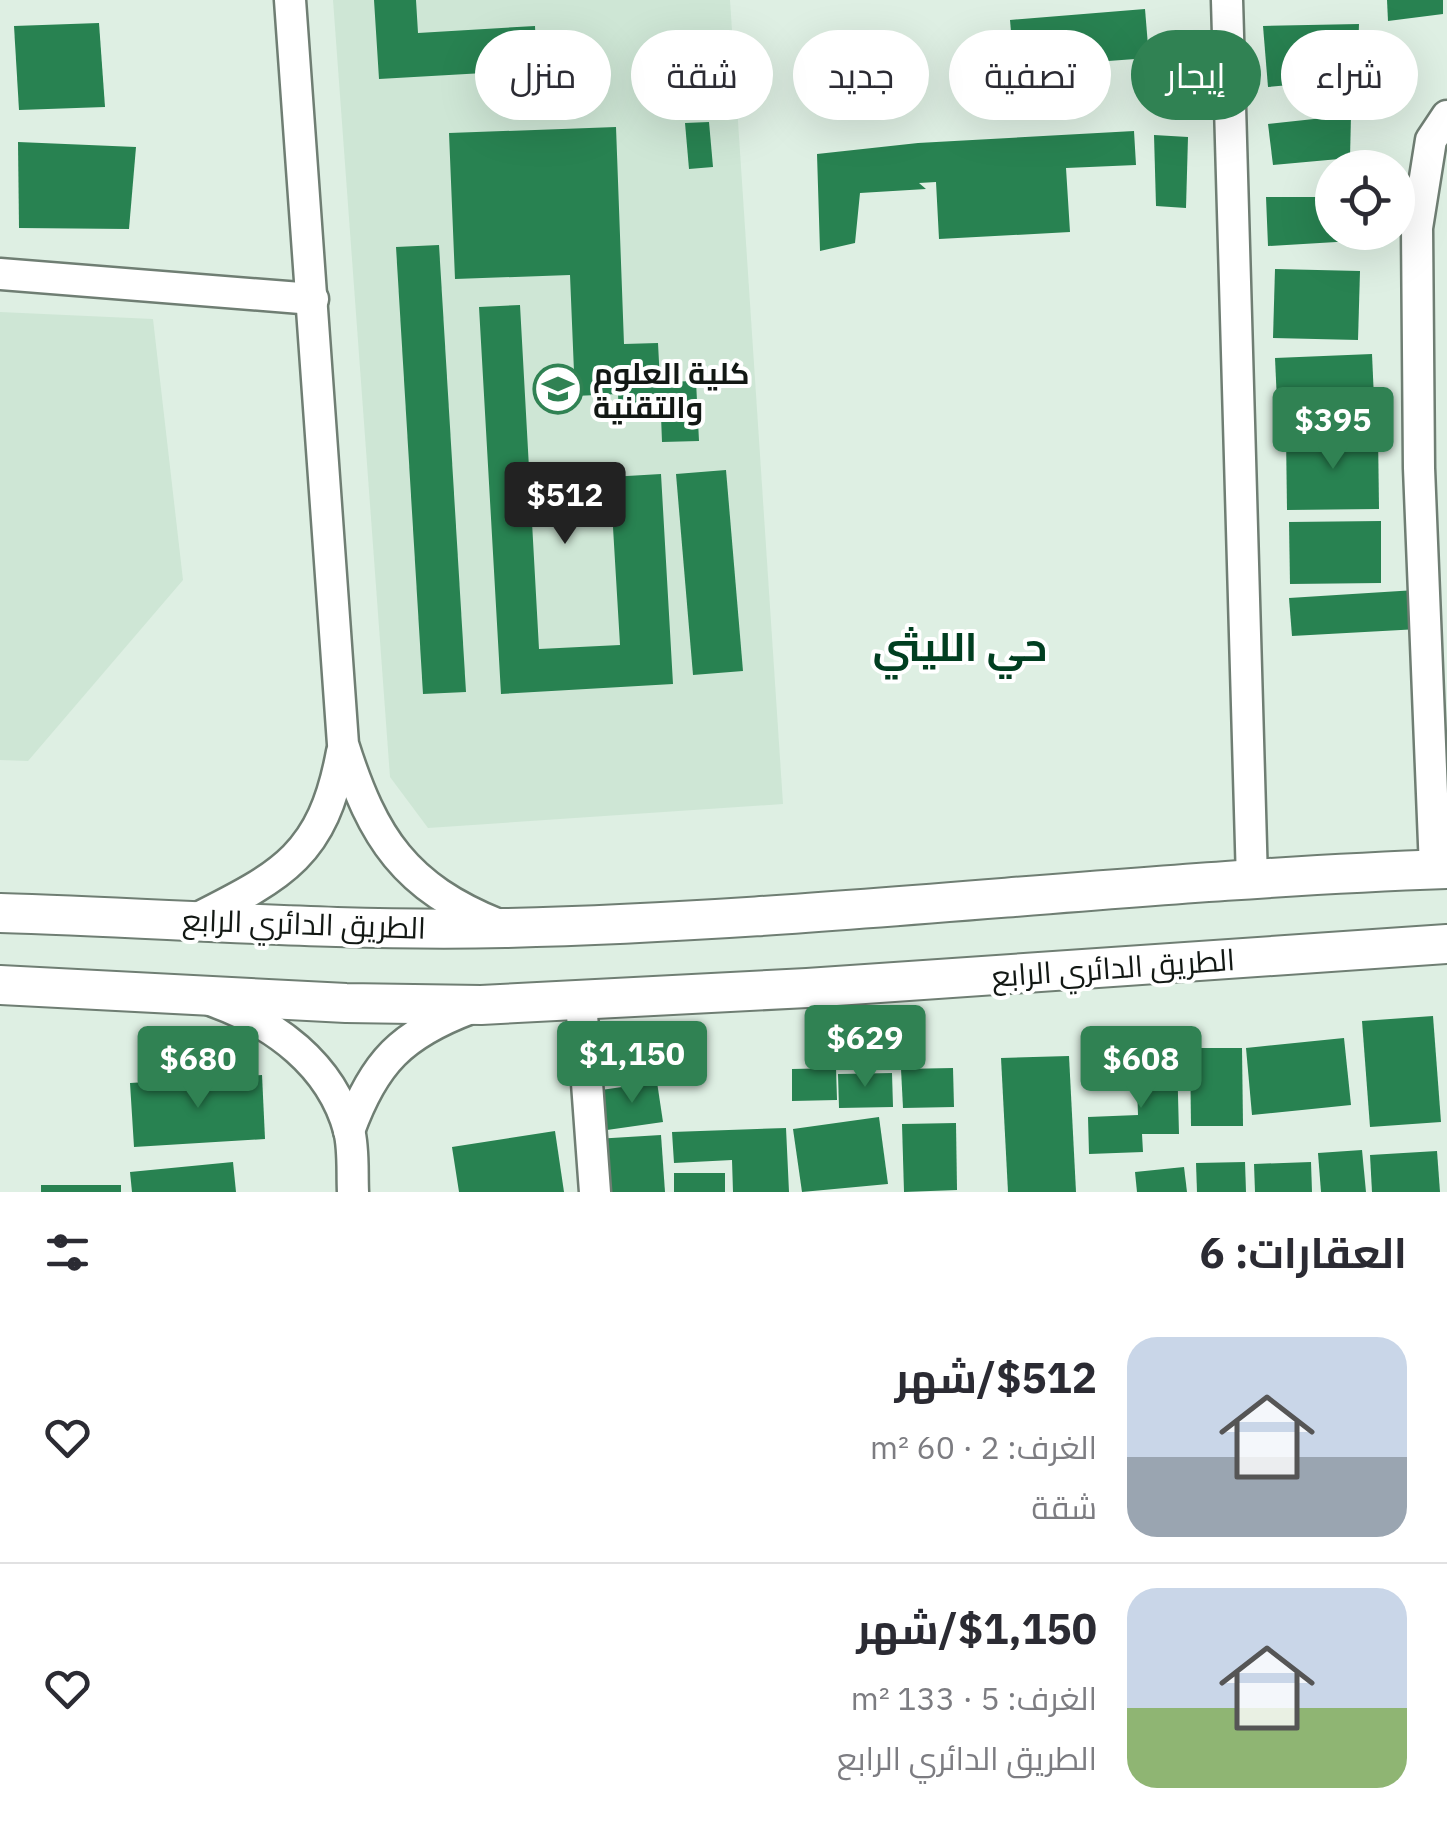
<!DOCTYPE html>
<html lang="ar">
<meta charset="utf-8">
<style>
body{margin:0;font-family:"IBM Plex Sans",Cairo,sans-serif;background:#f2f2f3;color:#2b2b33;direction:rtl;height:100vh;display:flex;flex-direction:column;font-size:38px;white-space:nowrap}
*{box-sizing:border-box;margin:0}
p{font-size:32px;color:#7c7c81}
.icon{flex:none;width:55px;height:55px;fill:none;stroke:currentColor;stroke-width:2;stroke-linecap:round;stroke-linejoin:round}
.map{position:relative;height:1192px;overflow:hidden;direction:ltr}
.details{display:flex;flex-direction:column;background:#fff;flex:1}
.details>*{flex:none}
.guide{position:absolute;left:30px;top:30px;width:1388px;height:90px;direction:rtl;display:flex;gap:20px}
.tools{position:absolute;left:1315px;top:150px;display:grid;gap:20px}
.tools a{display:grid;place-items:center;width:100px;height:100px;border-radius:50%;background:#fff;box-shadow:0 10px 40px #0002;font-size:50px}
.price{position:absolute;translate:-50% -85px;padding:0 22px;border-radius:10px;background:#308253;color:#fff;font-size:32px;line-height:65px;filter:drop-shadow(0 2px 5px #0008)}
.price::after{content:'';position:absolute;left:50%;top:60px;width:30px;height:22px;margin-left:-15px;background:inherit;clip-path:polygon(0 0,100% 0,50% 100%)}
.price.current{background:#222;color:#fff}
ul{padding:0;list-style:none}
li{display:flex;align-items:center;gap:30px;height:250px;padding:0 40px}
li+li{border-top:2px solid #e1e1e2}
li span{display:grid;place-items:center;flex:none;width:280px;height:200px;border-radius:30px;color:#555}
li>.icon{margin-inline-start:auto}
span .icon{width:120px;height:120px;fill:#fffc;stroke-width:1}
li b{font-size:42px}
h2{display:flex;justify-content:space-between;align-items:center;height:120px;padding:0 40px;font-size:42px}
.chip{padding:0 35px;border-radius:45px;background:#fff;box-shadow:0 10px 40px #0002;font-size:35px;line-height:90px}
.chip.current{background:#308253;color:#fff}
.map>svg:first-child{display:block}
.built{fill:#cee6d5}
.building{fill:#288251}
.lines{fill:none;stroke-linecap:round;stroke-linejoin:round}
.minor-casing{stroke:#6f7e73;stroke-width:35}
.major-casing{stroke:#6f7e73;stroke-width:42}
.minor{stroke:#fff;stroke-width:30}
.major{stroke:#fff;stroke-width:38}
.labels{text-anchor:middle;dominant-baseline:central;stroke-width:8;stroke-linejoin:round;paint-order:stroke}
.poi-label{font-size:30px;font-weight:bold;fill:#121814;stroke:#fff;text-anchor:start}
.street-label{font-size:30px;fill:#121814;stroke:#fff}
.district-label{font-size:40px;font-weight:bold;fill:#003e20;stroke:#fff}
</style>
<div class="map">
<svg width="1447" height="1192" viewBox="0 0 1447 1192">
<rect width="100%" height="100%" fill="#deefe3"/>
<g class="built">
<path d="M333,0H730L783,804L428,828L390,777Z"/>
<path d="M0,312L153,319L183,580L28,761L0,760Z"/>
</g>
<g class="building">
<path d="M374,0H416L418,33L535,26L537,70L379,79Z"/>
<path d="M1387,0H1443V14L1388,21Z"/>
<path d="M1145,9L1149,58L1014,68L1010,20Z"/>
<path d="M99,23L105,107L19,110L14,26Z"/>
<path d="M1359,24L1357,79L1268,87L1263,26Z"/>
<path d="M1351,115L1350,158L1273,165L1268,124Z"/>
<path d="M709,122L713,167L689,169L685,123Z"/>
<path d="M616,127L624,344L658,343L660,382L696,381L699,441L662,442L661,416L619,418L618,394L575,396L570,275L455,279L449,133Z"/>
<path d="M1134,131L1136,165L1066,168L1070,232L939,239L936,182L919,183L926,189L860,193L855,243L820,251L817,154L918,143Z"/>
<path d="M1154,135L1188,137L1186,208L1156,206Z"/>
<path d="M18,142L136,147L129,229L19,228Z"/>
<path d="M1266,197H1332V232H1354L1353,241L1268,246Z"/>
<path d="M439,245L466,692L423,694L396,247Z"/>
<path d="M1275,269L1360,271L1358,340L1273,338Z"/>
<path d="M520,305L539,649L620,645L610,477L661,474L673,684L501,694L479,307Z"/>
<path d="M1372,354L1375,421L1278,424L1275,358Z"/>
<path d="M1378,433L1379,509L1287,510L1286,435Z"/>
<path d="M726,470L743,671L693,675L676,474Z"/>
<path d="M1381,521V583L1290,584L1289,522Z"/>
<path d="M1416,590L1419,629L1292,636L1289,598Z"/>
<path d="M1433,1016L1441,1122L1370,1127L1362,1021Z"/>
<path d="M1344,1038L1351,1105L1252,1115L1246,1048Z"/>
<path d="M1190,1048H1242L1243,1126H1191Z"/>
<path d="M1069,1056L1076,1192H1008L1001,1058Z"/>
<path d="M1177,1057L1179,1134H1142L1143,1152L1089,1154L1088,1117L1138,1115L1136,1058Z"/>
<path d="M836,1068L837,1100L792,1101V1069Z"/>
<path d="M953,1068L954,1107L903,1108L901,1069Z"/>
<path d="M892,1073L893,1107L839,1108L838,1074Z"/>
<path d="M262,1075L265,1139L134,1147L130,1083Z"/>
<path d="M657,1082L663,1122L607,1130L601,1090Z"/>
<path d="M879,1117L888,1184L802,1192L793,1129Z"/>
<path d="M956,1123L957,1190L904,1192L902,1124Z"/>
<path d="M786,1128L789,1192H733L732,1160L674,1163L672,1132Z"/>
<path d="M555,1131L564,1192H459L452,1147Z"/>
<path d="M661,1135L665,1192H599L595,1139Z"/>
<path d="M1362,1150L1366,1192H1321L1318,1153Z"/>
<path d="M1437,1151L1440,1192H1372L1370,1155Z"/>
<path d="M233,1162L236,1192H132L130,1172Z"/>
<path d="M1245,1162L1246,1192H1197L1196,1163Z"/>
<path d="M1311,1162L1312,1192H1255L1254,1164Z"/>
<path d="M1184,1167L1187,1192H1137L1135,1172Z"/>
<rect x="674" y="1173" width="51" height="19"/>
<rect x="41" y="1185" width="80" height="7"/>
</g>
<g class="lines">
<g class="minor-casing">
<g id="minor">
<path d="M290,0L343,744C373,839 405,887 499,925"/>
<path d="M1227,0L1252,881"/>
<path d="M0,274L313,299"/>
<path d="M1435,869L1419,468L1417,228L1431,140L1447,116"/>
<path d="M196,919C283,875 323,855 342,752"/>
<path d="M213,1001C274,1023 331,1064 349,1130C354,1149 352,1172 353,1192"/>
<path d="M581,1001L595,1192"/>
<path d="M349,1131C374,1062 402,1034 471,1008"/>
</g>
</g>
<g class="major-casing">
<g id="major">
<path d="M0,913C168,918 337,932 505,928C820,921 1133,880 1447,869"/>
<path d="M0,985L346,1003L481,1005L807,988L1447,944"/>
</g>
</g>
<use href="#minor" class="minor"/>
<use href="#major" class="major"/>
</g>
<defs>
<g id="university-ring" transform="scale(2.5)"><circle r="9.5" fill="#fff" stroke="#308253" stroke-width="1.5"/><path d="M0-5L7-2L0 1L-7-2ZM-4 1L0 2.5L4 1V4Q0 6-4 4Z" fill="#308253"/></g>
</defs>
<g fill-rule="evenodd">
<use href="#university-ring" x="558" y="389"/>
</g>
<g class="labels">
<g class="poi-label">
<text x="593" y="372">كلية العلوم<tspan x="593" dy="34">والتقنية</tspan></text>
</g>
<g class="street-label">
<text transform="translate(304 923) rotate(2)">الطريق الدائري الرابع</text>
<text transform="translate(1113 967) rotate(-4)">الطريق الدائري الرابع</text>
</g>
<g class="district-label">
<text x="960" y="646">حي الليثي</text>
</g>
</g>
</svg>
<div class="tools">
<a><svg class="icon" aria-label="locate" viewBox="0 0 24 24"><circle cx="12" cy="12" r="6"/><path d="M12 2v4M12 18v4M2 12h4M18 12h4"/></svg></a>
</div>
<b class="price" style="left:1333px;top:472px">$395</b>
<b class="price current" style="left:565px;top:547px">$512</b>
<b class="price" style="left:865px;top:1090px">$629</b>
<b class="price" style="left:632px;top:1106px">$1,150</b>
<b class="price" style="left:198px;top:1111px">$680</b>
<b class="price" style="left:1141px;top:1111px">$608</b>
<div class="guide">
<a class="chip">شراء</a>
<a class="chip current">إيجار</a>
<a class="chip">تصفية</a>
<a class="chip">جديد</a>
<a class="chip">شقة</a>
<a class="chip">منزل</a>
</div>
</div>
<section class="details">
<h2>العقارات: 6<svg class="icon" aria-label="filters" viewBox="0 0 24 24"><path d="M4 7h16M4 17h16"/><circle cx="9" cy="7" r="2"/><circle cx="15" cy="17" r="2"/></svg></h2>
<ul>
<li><span style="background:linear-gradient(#c9d6e8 60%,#9aa5b1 0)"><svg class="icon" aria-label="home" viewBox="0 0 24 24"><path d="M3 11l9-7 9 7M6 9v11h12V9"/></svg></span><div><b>$512/شهر</b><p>الغرف: 2 · 60 m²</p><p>شقة</p></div><svg class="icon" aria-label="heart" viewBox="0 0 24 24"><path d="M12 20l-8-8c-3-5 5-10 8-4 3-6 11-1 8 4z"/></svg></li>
<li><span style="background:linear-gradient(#c9d6e8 60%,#8fb573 0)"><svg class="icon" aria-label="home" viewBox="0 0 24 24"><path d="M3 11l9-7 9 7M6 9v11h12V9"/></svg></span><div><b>$1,150/شهر</b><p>الغرف: 5 · 133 m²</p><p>الطريق الدائري الرابع</p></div><svg class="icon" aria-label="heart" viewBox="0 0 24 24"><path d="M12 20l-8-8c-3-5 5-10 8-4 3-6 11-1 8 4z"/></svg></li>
</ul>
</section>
